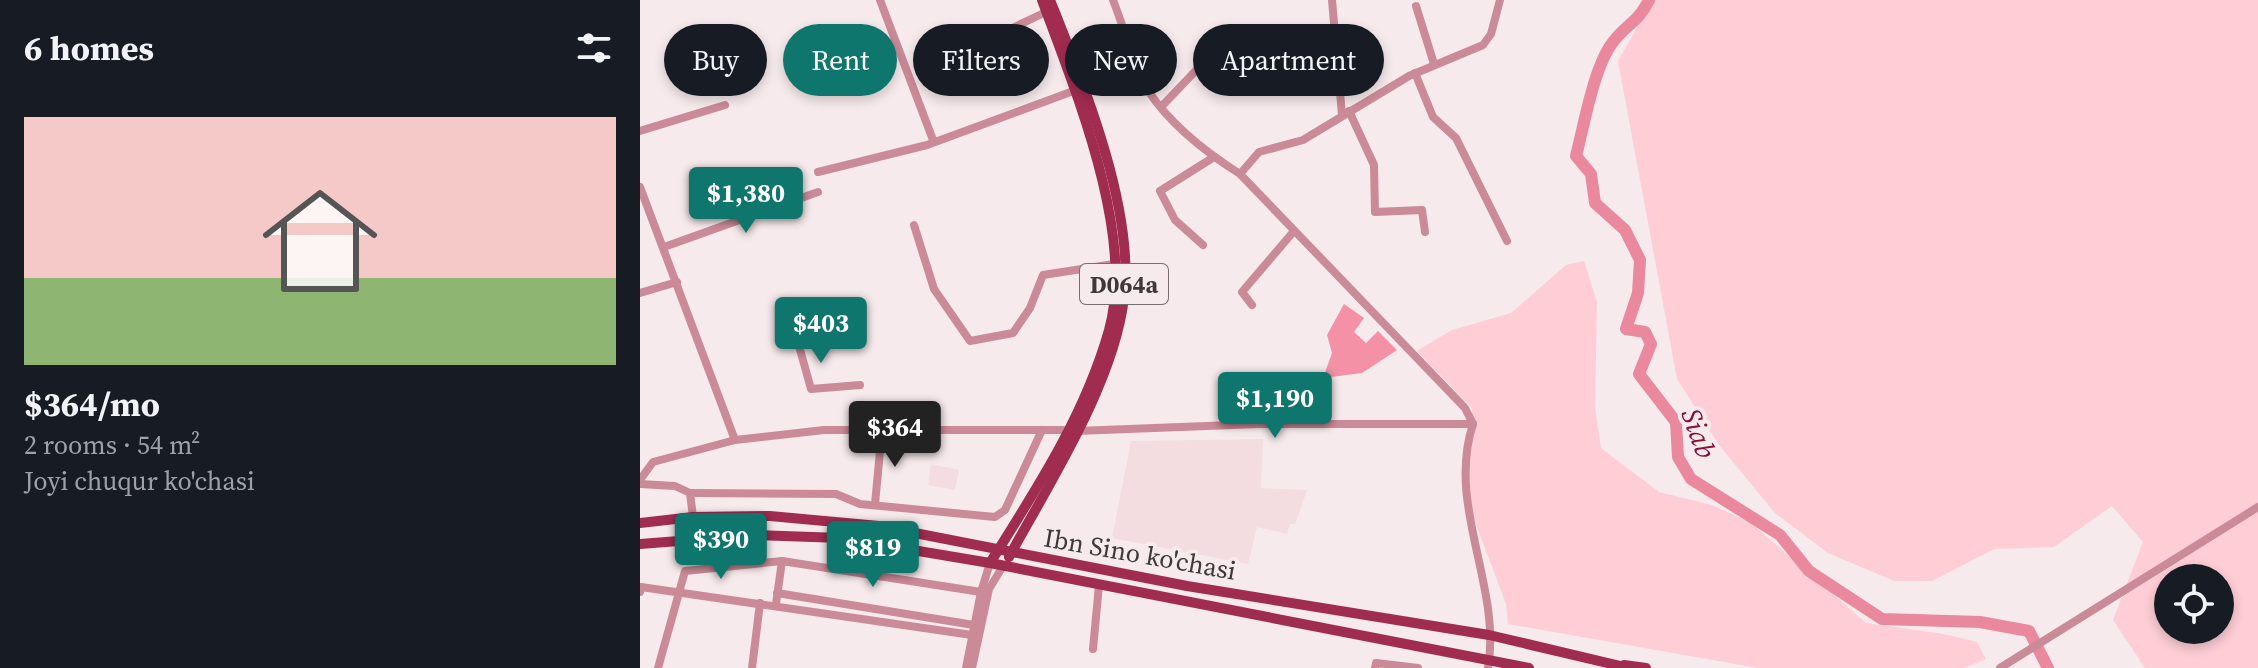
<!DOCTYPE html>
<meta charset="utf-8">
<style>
body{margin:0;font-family:"Source Serif 4",serif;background:#242831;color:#f1f3f6;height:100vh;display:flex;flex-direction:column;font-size:30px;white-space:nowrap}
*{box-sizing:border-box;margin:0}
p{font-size:26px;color:#9ea1a6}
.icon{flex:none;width:44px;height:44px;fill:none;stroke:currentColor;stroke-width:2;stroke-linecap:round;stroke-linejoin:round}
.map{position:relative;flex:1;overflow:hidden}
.details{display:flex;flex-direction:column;background:#171b24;width:640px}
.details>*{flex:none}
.guide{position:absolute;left:24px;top:24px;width:760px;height:72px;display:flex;gap:16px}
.tools{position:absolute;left:1514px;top:564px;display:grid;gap:16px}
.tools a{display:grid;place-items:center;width:80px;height:80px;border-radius:50%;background:#171b24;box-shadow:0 4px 12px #0003;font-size:40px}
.price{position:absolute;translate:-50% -68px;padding:0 18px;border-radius:8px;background:#0f766e;color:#fff;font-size:26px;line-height:52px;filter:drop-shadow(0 2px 4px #0008)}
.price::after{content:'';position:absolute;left:50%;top:48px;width:24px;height:18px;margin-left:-12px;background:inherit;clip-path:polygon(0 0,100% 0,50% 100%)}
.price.active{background:#222;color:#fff}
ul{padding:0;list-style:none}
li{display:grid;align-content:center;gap:16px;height:424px;padding:0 24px}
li+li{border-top:2px solid #363941}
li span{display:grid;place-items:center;height:248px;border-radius:0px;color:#555}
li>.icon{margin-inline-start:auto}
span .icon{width:144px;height:144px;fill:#fffc;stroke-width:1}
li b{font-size:34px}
h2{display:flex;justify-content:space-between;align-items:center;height:96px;padding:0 24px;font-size:34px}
.pill{padding:0 28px;border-radius:36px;background:#171b24;box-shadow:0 4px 12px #0003;font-size:28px;line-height:72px}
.pill.active{background:#0f766e;color:#fff}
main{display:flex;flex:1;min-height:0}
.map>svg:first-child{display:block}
.built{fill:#f3dde1}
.green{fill:#fecdd6;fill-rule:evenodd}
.forest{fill:#f491a7}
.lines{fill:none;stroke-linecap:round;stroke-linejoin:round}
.river{stroke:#ea899e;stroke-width:12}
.minor{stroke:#cb8a97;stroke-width:8}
.major{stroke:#a02c50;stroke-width:10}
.labels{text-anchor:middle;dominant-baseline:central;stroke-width:8;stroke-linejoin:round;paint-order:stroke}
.shield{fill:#f7eaec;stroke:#766e6f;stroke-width:2}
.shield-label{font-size:24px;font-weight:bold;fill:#3e3939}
.street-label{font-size:26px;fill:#3e3939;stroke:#f7eaec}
.water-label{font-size:28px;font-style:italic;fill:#86113c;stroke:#f7eaec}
</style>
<main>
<section class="details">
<h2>6 homes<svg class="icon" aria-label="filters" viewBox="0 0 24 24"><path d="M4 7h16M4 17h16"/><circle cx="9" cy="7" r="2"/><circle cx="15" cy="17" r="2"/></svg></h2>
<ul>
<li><span style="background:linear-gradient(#f6c9c9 65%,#8fb573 0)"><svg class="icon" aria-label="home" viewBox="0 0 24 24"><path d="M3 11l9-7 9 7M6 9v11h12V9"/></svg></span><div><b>$364/mo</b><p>2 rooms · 54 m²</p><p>Joyi chuqur ko'chasi</p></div></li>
</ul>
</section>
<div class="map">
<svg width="1618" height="668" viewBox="0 0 1618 668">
<rect width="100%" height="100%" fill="#f7eaec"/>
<g class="built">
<path d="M623,439L621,488L667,490L655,524H650L647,534L617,527L608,564L472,538L491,441Z"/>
<path d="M291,464L319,470L315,490L288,485Z"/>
</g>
<g class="green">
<path d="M1013,0H1618V668H1505L1473,620L1503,542L1472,506L1414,547L1354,549L1292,581H1254L1188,553L1135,513L1079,445L1037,379L978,61ZM1528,578H1580V630H1528Z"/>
<path d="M944,261L957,302L955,407L961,448L1019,492L1072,505L1111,523L1226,623L1304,634L1337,642L1346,659L1324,668H1118L868,624L866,604L825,495L833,436L832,408L777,351L812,330L871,313L926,265Z"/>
</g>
<path class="forest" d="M704,304L724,318L714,332L726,343L738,331L757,350L722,373L683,378L692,353L687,335Z"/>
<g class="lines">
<path class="river" d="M1009,0C997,24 986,24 973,42C954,66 944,125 936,156L951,174L955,203L985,230L1000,260L998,293L986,329L1005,332L1011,344L999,374L1036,422L1038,457L1051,479L1140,535L1169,571L1242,619L1340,622L1389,631L1408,668"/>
<g class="minor">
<path d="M240,0L293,140"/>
<path d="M473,0C483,25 496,71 509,92C531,125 567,153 600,174L825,408L833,424C806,506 862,586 848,668"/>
<path d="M692,0L702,115"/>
<path d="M776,6L794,64"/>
<path d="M343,42L406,12"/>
<path d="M775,73L793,117L816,138L867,241"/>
<path d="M522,106L565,61"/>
<path d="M709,111L734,165L735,212L782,210L785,232"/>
<path d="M0,131L85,105"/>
<path d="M178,172L287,145L436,90"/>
<path d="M600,174L619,152L663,140L769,76L843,45L851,34L860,0"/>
<path d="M0,187L95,440"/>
<path d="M274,225L294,289L330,341L373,333L390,308L403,275L474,264"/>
<path d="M563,245L535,220L520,191L574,157"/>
<path d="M24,247L178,192"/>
<path d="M0,293L37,282"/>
<path d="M612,305L602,292L654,231"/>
<path d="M154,328L171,389L220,385"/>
<path d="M436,431L619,424H833"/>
<path d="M0,480L13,462L95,440L184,430H428"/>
<path d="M0,484L35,486L50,493L53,517"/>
<path d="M50,493L196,494L220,504L355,517L365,510L402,430"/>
<path d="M235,504L242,430"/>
<path d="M0,592L1,587L332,635"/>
<path d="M137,593L334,625"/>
<path d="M136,604L142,561L341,592"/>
<path d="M453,649L459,585"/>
<path d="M18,668L45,571L142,561"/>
<path d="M112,668L120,603"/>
<path d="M326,668L341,592L350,563"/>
<path d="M332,668L349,589L363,566"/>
<path d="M735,668L736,663L778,668"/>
<path d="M1360,668L1618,507"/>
</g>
<g class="major">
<path d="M0,523L53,517L130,516L239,526L547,586L849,635L989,668"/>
<path d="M0,544L116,535L201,538L350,563L889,668"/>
<path d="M369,557C410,482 474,383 484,298C495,208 443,83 410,0"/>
<path d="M350,563C396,490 445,415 469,330C496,235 435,90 402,0"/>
<path d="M984,665L1006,668"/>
</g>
</g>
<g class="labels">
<rect class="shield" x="440" y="264" width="88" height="40" rx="6"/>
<g class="shield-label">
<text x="484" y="284">D064a</text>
</g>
<g class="street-label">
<text transform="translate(500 554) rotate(10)">Ibn Sino ko'chasi</text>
</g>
<g class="water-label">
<text transform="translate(1059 433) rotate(70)">Siab</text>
</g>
</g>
</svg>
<div class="tools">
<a><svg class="icon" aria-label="locate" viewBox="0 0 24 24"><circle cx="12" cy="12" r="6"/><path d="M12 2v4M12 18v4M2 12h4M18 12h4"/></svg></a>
</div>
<b class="price" style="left:106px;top:235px">$1,380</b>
<b class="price" style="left:181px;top:365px">$403</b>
<b class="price" style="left:635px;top:440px">$1,190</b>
<b class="price active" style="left:255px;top:469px">$364</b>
<b class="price" style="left:81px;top:581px">$390</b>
<b class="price" style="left:233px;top:589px">$819</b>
<div class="guide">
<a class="pill">Buy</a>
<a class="pill active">Rent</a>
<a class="pill">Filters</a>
<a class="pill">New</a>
<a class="pill">Apartment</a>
</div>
</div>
</main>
